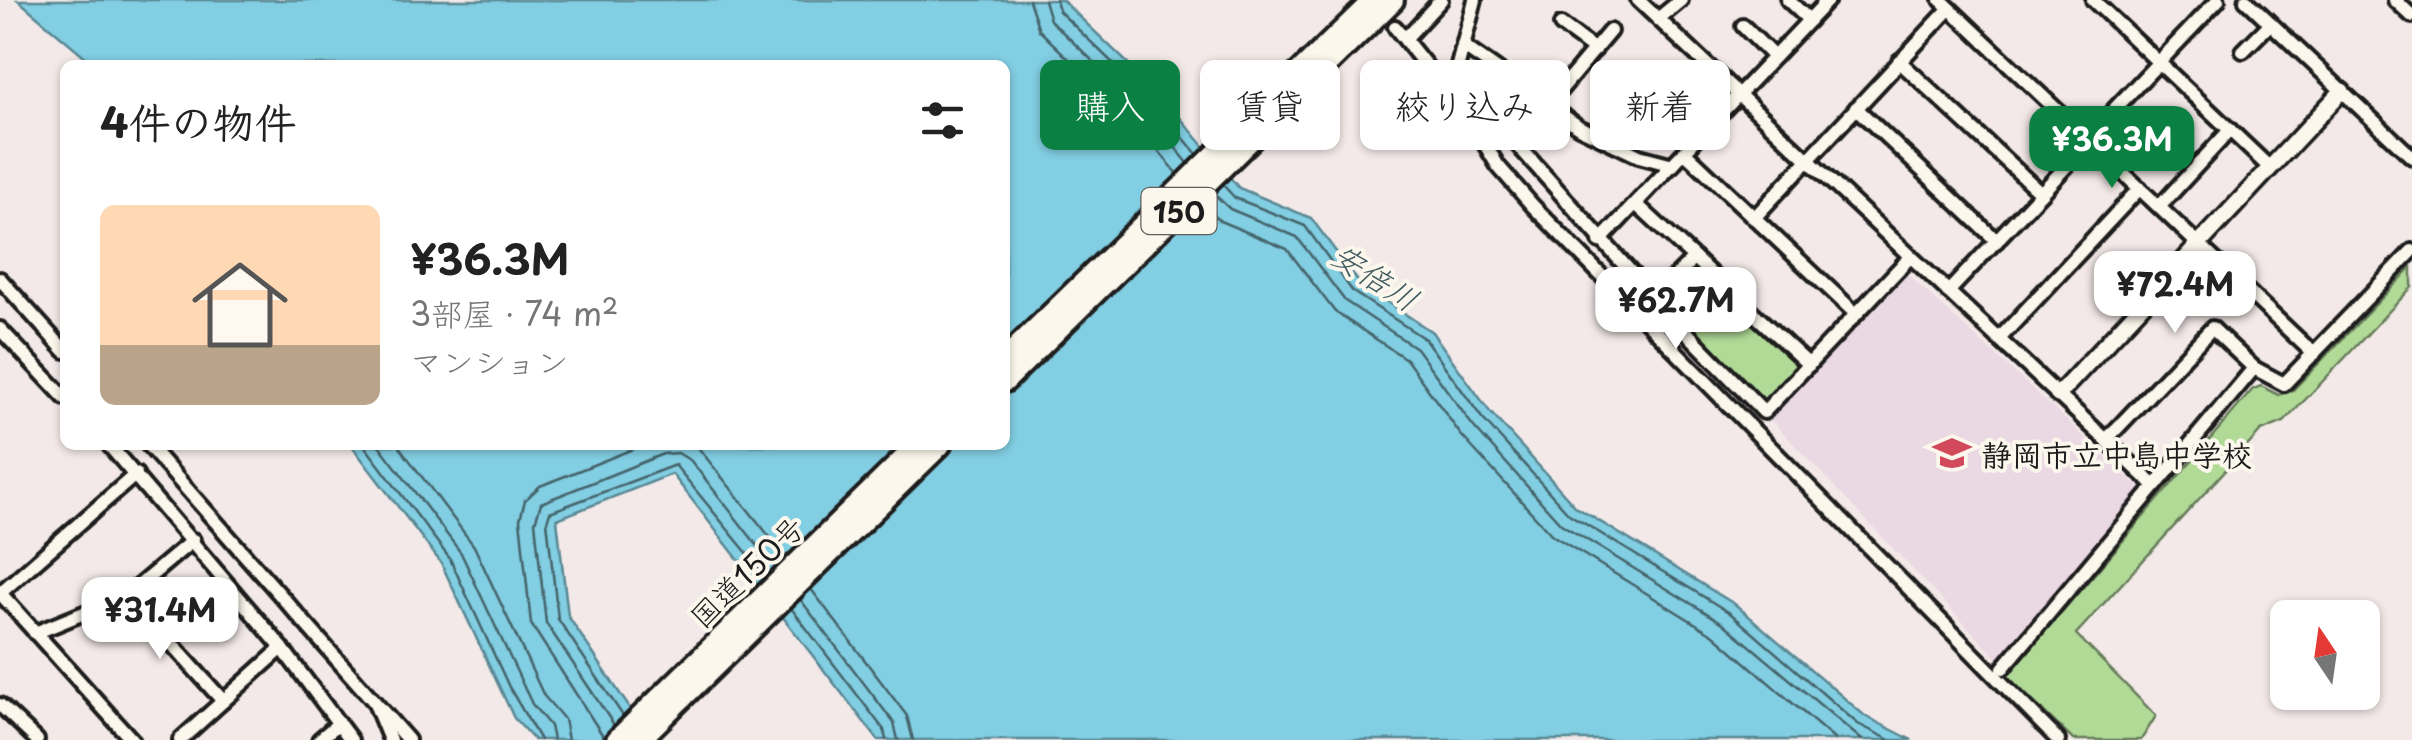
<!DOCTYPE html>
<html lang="ja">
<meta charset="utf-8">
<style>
body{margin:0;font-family:"Playpen Sans","Klee One",sans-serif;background:#f6f6f6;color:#222;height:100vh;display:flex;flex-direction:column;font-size:38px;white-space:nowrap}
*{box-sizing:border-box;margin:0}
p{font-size:32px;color:#767676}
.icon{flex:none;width:55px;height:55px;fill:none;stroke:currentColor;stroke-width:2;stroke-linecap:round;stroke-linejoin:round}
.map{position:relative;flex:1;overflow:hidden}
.sheet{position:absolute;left:60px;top:60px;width:950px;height:390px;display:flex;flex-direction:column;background:#fff;border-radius:15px;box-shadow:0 2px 8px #0004}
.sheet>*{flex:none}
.guide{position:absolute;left:1040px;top:60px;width:950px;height:90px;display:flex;gap:20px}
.needle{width:65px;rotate:347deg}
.controls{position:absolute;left:2270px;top:600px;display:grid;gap:20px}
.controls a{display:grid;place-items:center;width:110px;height:110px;border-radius:15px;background:#fff;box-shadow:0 2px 8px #0004;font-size:50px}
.price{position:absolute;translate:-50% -85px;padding:0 22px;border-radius:20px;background:#fff;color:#222;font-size:32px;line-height:65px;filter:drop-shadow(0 2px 5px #0008)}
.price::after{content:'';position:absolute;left:50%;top:60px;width:30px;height:22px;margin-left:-15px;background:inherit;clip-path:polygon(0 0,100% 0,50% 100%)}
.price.active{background:#0b8043;color:#fff}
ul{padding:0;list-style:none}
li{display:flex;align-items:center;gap:30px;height:250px;padding:0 40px}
li span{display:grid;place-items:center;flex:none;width:280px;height:200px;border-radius:15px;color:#555}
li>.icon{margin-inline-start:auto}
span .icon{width:120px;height:120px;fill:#fffc;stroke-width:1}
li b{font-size:42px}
h2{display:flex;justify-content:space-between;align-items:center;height:120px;padding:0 40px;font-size:42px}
.chip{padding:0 35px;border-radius:15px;background:#fff;box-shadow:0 2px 8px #0004;font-size:35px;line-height:90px}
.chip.active{background:#0b8043;color:#fff}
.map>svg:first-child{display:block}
.built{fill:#ead8e3}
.green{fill:#b1da97;stroke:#667b5a;stroke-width:2.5}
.water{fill:#82cee2;stroke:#598793;stroke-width:2.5}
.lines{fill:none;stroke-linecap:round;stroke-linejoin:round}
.shore{stroke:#45636b;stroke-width:2.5}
.minor-casing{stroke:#1c1c1c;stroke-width:20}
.tertiary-casing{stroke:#1c1c1c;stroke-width:22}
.trunk-casing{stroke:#1c1c1c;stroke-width:28}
.minor{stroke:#fbf7ec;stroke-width:12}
.tertiary{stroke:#fbf7ec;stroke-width:15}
.trunk{stroke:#fbf7ec;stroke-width:20}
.labels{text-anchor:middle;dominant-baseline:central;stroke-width:8;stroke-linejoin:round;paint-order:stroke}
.shield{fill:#fbf7ec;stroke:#5f5e5a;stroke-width:2.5}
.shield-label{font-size:28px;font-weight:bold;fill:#1c1c1c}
.poi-label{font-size:30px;font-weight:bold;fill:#1c1c1c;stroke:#fbf7ec;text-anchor:start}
.street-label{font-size:30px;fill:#1c1c1c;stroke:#fbf7ec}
.water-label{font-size:32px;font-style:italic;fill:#405a61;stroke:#fbf7ec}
</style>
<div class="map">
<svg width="2412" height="740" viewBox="0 0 2412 740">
<rect width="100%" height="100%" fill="#f3e9e8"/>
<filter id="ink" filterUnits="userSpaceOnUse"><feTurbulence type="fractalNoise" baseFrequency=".01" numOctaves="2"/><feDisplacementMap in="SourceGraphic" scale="20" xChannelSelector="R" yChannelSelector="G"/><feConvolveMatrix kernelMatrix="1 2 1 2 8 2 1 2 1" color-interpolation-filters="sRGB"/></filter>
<g filter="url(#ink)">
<path class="built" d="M1905,272L2140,488L2141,494L2001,662L1769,418Z"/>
<g class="green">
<path d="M1690,267H1697L1797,362L1799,368L1766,402L1662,303V297Z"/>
<path d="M2412,267V287L2284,422L2261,431L2076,634L2156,716L2141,740H2073L2007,676L2253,389L2261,386L2279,395L2292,391Z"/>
</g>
<path class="water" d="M18,0H1062L1163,97L1239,188L1311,218L1360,284L1432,332L1490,412L1576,507L1736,605L1865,716L1912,740H878L672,474L557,519L568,616L651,740H534L514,718L441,563L351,445H1005V65H95Z"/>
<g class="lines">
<g class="shore">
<path d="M1029,0L1039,30L1135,123L1178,174"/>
<path d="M1044,0L1050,20L1146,112L1188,163"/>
<path d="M1056,0L1059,11L1155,104L1197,154"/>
<path d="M1223,185L1235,198L1305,226L1353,292L1425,339L1482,418L1569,514L1730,613L1858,724L1890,740"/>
<path d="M1214,194L1230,209L1297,237L1345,301L1416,348L1473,426L1561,524L1723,623L1862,740"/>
<path d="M1203,204L1220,221L1287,249L1335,312L1406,359L1461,435L1552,535L1714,635L1835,740"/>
<path d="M364,445L450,559L509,687L540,740"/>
<path d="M379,445L461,553L532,704L550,726L553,740"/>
<path d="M398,445L474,546L544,696L564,719L568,740"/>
<path d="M696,445L786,557"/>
<path d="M811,589L907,716L913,740"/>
<path d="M800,599L894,723L898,740"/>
<path d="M791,608L884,730L886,740"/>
<path d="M623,716L558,619L547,521L550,512L675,465L766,576"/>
<path d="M614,725L546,623L535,522L541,503L663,454L678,453L691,461L775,568"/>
<path d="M605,739L531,624L520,519L525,500L540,486L643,445"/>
</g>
<g class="minor-casing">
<g id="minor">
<path d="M1638,0L2155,486"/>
<path d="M1788,0L1809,20"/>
<path d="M1941,0L2314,354"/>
<path d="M2093,0L2270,168"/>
<path d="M2246,0L2412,157"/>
<path d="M2395,0L2412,16"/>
<path d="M1658,19L1681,0"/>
<path d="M1561,25L1595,50"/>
<path d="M1743,26L1774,57"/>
<path d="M1395,27L1474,126L1498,166L1533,206L2058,740"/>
<path d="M1405,39L1441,0"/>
<path d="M1463,46L1579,127L1639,156L1673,165"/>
<path d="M2243,51L2270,24"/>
<path d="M1899,61L2041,193"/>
<path d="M1445,88L1456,73L1475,0"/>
<path d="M1535,98L1506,132L1660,305L1764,412L1910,257"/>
<path d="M1547,106L1610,31"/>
<path d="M1856,108L1997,241"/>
<path d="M2087,138L2218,0"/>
<path d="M1686,153L1856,314"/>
<path d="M1636,204L1809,365"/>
<path d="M2160,206L2230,130"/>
<path d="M1754,218L1949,9"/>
<path d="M1600,241L1828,0"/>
<path d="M0,279L65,351"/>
<path d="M1948,292L2090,141"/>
<path d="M1655,297L1694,258"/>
<path d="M0,329L65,398"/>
<path d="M1999,339L2140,188"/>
<path d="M2106,440L2212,328L2254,368"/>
<path d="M109,445L282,648L351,740"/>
<path d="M148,445L408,740"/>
<path d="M0,593L132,740"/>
<path d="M0,593L136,474"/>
<path d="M128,595L223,701"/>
<path d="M35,633L128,595L193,540"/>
<path d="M2003,668L2254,368L2284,384L2412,251"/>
<path d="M0,705L37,740"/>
<path d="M376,706L390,740"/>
<path d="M180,740L282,648"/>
<path d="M319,740L338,724"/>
</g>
</g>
<g class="tertiary-casing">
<path id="tertiary" d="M2058,395L2342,91"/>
</g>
<g class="trunk-casing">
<g id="trunk">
<path d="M1005,359L1374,0"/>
<path d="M1005,381L1393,0"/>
<path d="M617,740L918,445"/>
<path d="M639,740L940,445"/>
</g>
</g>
<use href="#minor" class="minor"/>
<use href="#tertiary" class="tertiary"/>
<use href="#trunk" class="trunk"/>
</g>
</g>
<defs>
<g id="school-bare" transform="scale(3)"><path d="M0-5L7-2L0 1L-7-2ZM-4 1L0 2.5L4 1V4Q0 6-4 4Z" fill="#d1495b" stroke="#fbf7ec" stroke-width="2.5" paint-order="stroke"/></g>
</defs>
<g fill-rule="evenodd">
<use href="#school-bare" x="1952" y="453"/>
</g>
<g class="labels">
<rect class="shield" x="1141.5" y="188" width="75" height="46" rx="8"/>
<g class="shield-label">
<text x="1179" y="211">150</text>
</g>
<g class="poi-label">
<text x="1982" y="453">静岡市立中島中学校</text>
</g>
<g class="street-label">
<text transform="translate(746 571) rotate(-44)">国道150号</text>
</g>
<g class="water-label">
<text transform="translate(1376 276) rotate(33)">安倍川</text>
</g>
</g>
</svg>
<div class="controls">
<a><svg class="needle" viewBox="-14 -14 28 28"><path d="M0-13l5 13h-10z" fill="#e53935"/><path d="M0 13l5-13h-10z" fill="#767676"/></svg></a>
</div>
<b class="price active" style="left:2112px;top:191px">¥36.3M</b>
<b class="price" style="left:2175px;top:336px">¥72.4M</b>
<b class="price" style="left:1676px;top:352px">¥62.7M</b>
<b class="price" style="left:160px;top:662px">¥31.4M</b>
<div class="guide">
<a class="chip active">購入</a>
<a class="chip">賃貸</a>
<a class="chip">絞り込み</a>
<a class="chip">新着</a>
</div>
<section class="sheet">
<h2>4件の物件<svg class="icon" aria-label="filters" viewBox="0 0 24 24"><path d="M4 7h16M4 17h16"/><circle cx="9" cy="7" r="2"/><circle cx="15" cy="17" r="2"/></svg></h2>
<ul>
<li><span style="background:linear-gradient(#ffd9b3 70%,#b9a48a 0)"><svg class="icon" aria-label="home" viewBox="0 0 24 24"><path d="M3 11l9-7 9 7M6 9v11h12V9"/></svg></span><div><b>¥36.3M</b><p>3部屋 · 74 m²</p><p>マンション</p></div></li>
</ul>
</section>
</div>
